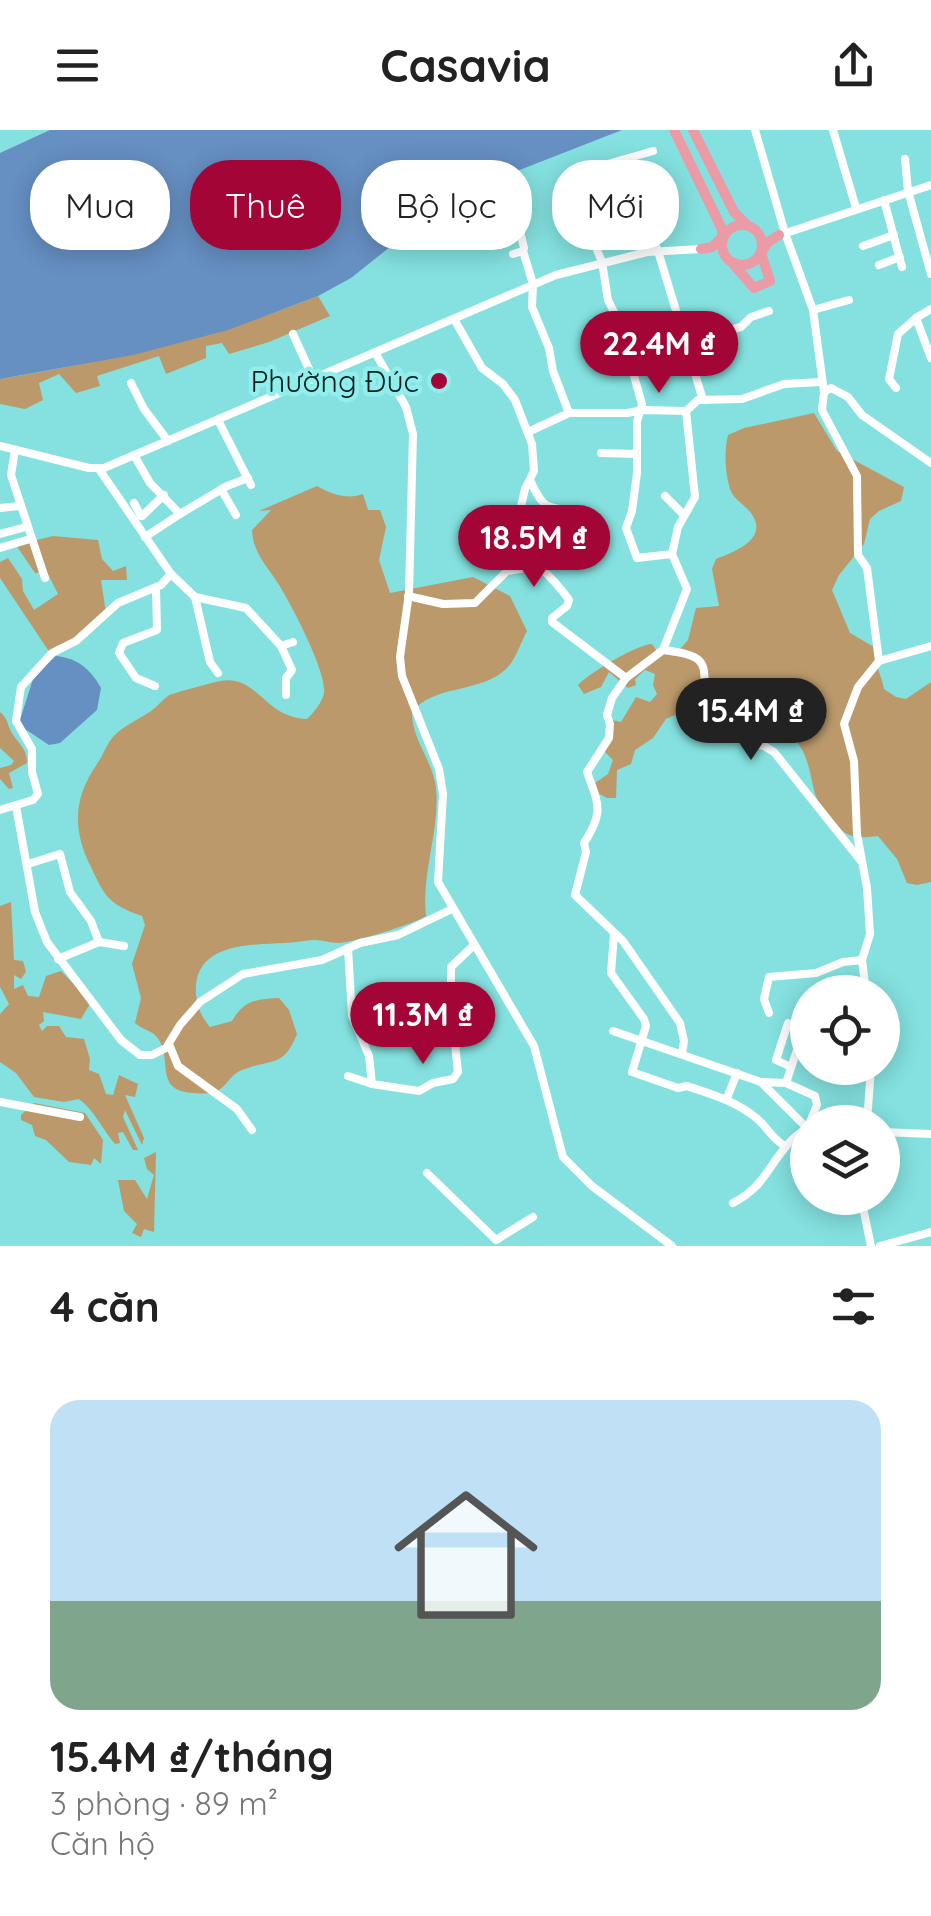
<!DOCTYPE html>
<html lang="vi">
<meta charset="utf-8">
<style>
body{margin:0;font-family:Quicksand,sans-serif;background:#f2f2f2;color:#222;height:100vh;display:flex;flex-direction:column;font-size:38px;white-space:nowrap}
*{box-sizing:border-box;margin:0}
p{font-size:32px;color:#767676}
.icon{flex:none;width:55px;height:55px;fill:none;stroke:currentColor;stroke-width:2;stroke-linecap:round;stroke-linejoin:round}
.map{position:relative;height:1116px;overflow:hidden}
.side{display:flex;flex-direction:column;background:#fff;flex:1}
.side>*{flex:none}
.hud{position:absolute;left:30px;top:30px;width:872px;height:90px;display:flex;gap:20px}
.tools{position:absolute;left:790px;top:845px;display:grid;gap:20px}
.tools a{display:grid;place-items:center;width:110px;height:110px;border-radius:50%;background:#fff;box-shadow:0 5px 25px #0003;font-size:50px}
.price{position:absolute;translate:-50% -85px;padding:0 22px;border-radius:35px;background:#a30536;color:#fff;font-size:32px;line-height:65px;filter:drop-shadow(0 2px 5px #0008)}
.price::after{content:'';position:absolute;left:50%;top:60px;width:30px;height:22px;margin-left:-15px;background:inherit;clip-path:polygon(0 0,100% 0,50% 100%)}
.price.active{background:#222;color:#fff}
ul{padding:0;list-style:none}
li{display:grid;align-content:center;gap:20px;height:530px;padding:0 50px}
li+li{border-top:2px solid #e0e0e0}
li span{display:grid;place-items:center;height:310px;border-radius:30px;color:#555}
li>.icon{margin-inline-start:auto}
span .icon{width:180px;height:180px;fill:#fffc;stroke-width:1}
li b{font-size:42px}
h2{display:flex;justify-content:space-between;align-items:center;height:120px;padding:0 50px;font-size:42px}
.pill{padding:0 35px;border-radius:40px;background:#fff;box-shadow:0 5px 25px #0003;font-size:35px;line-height:90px}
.pill.active{background:#a30536;color:#fff}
header{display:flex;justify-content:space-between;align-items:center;height:130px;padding:0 50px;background:#fff;font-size:45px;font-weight:700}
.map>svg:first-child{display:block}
.green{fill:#bb996b}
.water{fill:#668fc2}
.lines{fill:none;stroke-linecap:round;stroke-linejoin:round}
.minor{stroke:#fff;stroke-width:8}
.major{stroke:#eb9ba6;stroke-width:10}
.poi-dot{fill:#a30536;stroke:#91eeed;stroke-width:4}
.labels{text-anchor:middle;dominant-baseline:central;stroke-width:9;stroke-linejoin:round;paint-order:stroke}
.poi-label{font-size:30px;fill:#011e1e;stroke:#91eeed;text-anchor:end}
</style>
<header><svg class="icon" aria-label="menu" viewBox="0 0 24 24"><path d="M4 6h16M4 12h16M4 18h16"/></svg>Casavia<svg class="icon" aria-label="share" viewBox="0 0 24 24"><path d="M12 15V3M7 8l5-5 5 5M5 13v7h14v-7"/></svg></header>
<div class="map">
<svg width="931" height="1116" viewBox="0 0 931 1116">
<rect width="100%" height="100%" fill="#84e1df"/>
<g class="green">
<path d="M318,166L330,186L269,212L229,224L222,213L206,216V228L166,244L159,226L97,246L100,256L76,263L59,244L39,253L43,270L25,279L0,274V249C111,230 213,208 318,166Z"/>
<path d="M814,283L837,321L904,357L901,371L879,381L870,389L864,414L839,445L832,460L850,503L874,517C874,534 881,543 884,559L896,567L906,569L931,552V752L917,755L907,753L897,729L878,706C868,707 856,709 847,704C836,698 816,673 814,660C809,638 807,621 790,603C780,603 775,609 766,609C744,612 726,585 709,573V553L703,554L689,592L683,594L675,585L666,589L653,608L635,620L631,634L617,640L616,668H607L598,663L595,653L608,644L613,630L604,621L607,589L621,592L636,567L650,572L657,564L653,555L655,544L645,540L635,549L636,555L628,558L609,542L601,557L584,564L578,555C589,543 638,514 652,514L658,523L674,526L688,510L696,478L719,476L712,439L716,429C734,422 770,409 751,383C744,374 734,370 730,359C725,343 724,321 728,305L744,298Z"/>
<path d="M317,356C330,364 348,370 363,364L368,380H380L386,397L379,430L390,463L473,447L510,466L527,501C521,512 516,529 507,538C482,564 431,554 412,583C412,610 433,631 436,658C440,702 421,742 426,786C411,795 355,812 338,813C330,813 323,810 315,810C305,810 295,813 284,813C254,815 200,812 196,855C195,871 199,884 210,897L232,891C244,870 257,869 279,868L289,880L297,904C283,939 271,928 242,940C231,944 228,954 219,960C213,964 202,964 195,963C150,962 176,925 155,905C151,901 140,898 135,893L141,868L132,834L145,795L142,786C108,774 105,767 90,735C72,698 74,667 97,634C103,626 106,615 113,607C123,596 138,590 151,581C157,577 162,570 168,566C172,563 212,553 220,551C258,544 264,588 307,589C314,582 322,573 324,563C327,542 291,474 279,455C267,436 253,423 252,400L271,380L259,381Z"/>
<path d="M53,406L98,410L102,429L113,441L126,436L127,450H101L106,483L77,514L50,523L0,448V432L8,428L22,449L23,461L34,480L58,464L47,442L35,443L16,415Z"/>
<path d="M0,582C9,590 7,595 12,603C19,615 27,618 27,633L9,643L13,658L9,659L0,649V638L11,635L14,631L0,618Z"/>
<path d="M11,772L14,830L23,831L26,842L21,849L14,845V859L23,855L28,866L39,867L46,846L61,841L91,872L81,889L43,882L44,891L39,895L42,901L47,896H59L66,907L84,909L90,929L89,940L99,944L106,964L113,965L119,945L138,954L135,967L125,965L144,1008L142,1015L125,980L123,987L138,1020H133L123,1002L118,1003L120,1013L115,1014C102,999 95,981 79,969L64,972L34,967L16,943L0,932V884L9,874L0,857V776Z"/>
<path d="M34,973L85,983L103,1010L101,1034L94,1028L91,1035L69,1032L46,1010L35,1006L32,995L21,990V985Z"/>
<path d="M156,1022L154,1102L144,1099L141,1107L132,1103L137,1094L124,1081L118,1050H135L147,1069L154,1045L147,1039L144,1028Z"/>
</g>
<g class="water">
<path d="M50,0H622L486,53L440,77L351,148L318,166L228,200L133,225L0,249V23Z"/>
<path d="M56,526C78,528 91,540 101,558L97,580L60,613L49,615L22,597L20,590L34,546Z"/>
</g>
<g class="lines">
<g class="minor">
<path d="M755,0L785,103L813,180L824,262L822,280L857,346L858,425L867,438L879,531"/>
<path d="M833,0L856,78"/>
<path d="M905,29L908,61L931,144"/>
<path d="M622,30L658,121L703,270"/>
<path d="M580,42L653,21"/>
<path d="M577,58L588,98L602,132L608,170L618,190L642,274L637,292V343L632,381L626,398L637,428L672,424"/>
<path d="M507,69L517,89L524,118L523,121L513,124"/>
<path d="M884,70L902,137"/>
<path d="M783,104L931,55"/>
<path d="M863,116L894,105"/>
<path d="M523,121L533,154L532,177L549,218L553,241L569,283"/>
<path d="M879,135L900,127"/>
<path d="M931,179L916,188L931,228"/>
<path d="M813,180L849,170"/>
<path d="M454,189L482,238L503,254L515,270L532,314L534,341L525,359L519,385L516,438"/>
<path d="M729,200L741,197L751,187L769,181"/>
<path d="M293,204L314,250"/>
<path d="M376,224L406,277L413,304L409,463L400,527L402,546L439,639L443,664L438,752L534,916L563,1027L592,1056L672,1116"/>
<path d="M131,253L144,279L168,311"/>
<path d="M896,258L889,249L898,204L916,188"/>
<path d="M824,262L831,258L848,267L862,285L931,333"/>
<path d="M218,290L251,355"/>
<path d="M528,302L569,283H627L644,280L686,281L698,270L742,269L784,254L820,252"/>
<path d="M0,316L89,338H104L556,145L647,122L701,119"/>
<path d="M15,320L11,345L45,448"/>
<path d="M601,323L637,324"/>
<path d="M134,325L150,353L180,384L227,356L248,348"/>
<path d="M530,350C546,385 547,373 577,384"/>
<path d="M221,359L236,385"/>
<path d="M665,366L684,385"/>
<path d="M134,373L141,386"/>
<path d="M0,378L19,376"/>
<path d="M142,386L164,365"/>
<path d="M0,404L26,397"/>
<path d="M145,407L180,384"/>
<path d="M536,414L537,436"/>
<path d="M0,418L30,409"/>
<path d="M171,444L195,467L246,478L281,516L293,512"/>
<path d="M408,466L443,474L475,473L507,441L537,436C545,440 563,461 569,470L567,476L552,488V492L626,548"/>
<path d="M195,467L210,532L218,543"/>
<path d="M281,516L292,540L286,548V565"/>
<path d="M663,520C720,526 698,540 708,579L744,612L764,616L774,622L861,731"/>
<path d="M879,531L931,516"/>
<path d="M155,556L136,548L119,523L123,513L157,500L156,458"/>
<path d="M16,676L35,782L47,812L121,910L140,925H152L166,918L180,895L200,872L243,844L322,830L360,813L398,805L452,779"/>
<path d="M0,680L33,670L38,664L32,642V619L16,591L21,557L52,523L76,511L118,473L161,455L171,444L99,339"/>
<path d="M28,734L60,724L70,762L91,791L99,812"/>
<path d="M614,804L611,843L644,889L646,896L632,942L678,958L687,956C711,964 735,971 755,987C767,996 772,1009 785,1016"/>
<path d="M348,818L352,886L369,926L372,954L419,961L433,953L453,949L458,942L451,877V837L473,816"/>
<path d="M58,829L99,812L124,816"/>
<path d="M866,862L862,830L870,804L867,758L857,704L854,631L844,594L858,557L879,531"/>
<path d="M769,883L764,869L769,847L816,843L843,832L862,830"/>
<path d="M788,893L776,930L791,937"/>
<path d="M613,901L761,952L808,999"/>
<path d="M169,914L178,936L237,979L252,1000"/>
<path d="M682,924L684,911L680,893L623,811L575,765L586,722L584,713C604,682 599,675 587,642L609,608L610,594L607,585L612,568L626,548L663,520L687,459L672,424L678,397L695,367L686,281"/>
<path d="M348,946L372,954"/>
<path d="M761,952L786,953L815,966L817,975L810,992"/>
<path d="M786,953L798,917"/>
<path d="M727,968L737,943"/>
<path d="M0,972L80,987"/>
<path d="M867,992L871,938"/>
<path d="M882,1002L931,1004"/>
<path d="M427,1043L496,1110L533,1087"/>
<path d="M861,1068L871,1116"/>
<path d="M733,1073C766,1055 767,1037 789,1013C794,1007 802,1002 808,997"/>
<path d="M880,1116L931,1102"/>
</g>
<g class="major">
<path d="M674,0L721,97L723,106L712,117L701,119"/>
<path d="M693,0L734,82L746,94"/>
<circle cx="742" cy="115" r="20"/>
<path d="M734,135L754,158L770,151L761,123L768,112L779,105"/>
</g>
</g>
<circle class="poi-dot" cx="439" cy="251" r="10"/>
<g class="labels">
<g class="poi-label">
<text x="419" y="251">Phường Đúc</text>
</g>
</g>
</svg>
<div class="tools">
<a><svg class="icon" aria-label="locate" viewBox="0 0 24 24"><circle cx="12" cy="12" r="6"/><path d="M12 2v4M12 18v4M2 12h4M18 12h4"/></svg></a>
<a><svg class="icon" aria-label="layers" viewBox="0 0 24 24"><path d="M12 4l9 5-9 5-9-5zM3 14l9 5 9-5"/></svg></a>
</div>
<b class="price" style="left:659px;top:266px">22.4M ₫</b>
<b class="price" style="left:534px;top:460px">18.5M ₫</b>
<b class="price active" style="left:751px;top:633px">15.4M ₫</b>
<b class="price" style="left:423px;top:937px">11.3M ₫</b>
<div class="hud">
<a class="pill">Mua</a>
<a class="pill active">Thuê</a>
<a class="pill">Bộ lọc</a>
<a class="pill">Mới</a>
</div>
</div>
<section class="side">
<h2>4 căn<svg class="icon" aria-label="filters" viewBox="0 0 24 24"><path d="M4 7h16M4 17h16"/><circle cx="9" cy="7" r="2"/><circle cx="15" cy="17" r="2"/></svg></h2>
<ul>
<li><span style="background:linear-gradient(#bfe0f5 65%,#7fa58c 0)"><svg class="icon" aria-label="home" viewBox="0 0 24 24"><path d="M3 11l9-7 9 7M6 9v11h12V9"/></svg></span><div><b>15.4M ₫/tháng</b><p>3 phòng · 89 m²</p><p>Căn hộ</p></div></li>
</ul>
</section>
